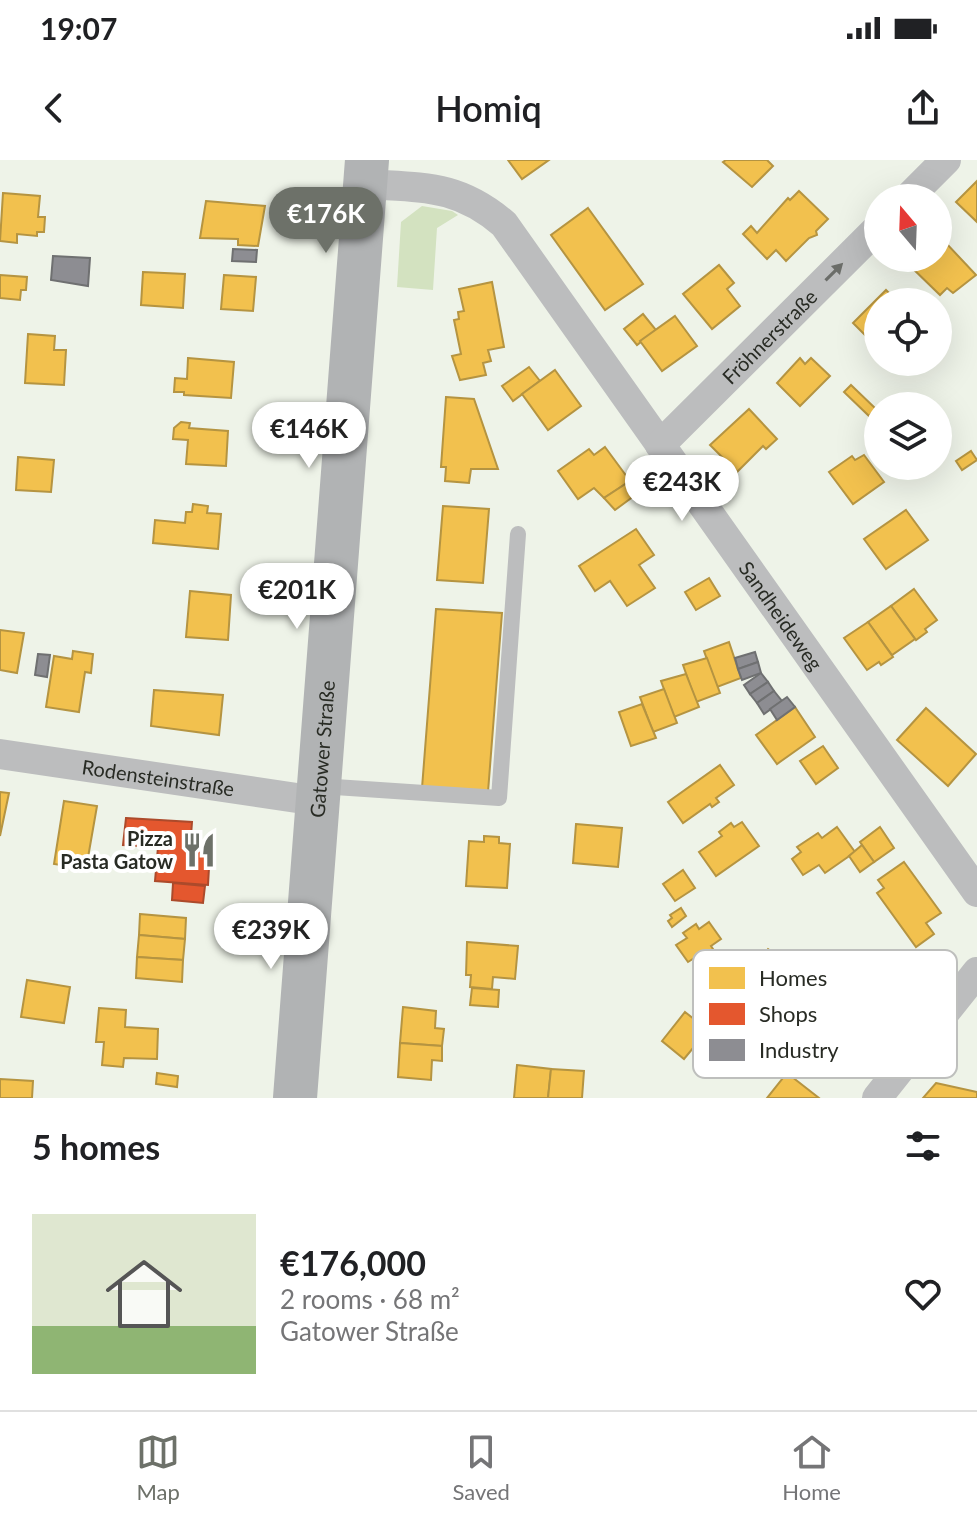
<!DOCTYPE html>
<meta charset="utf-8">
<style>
body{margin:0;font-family:Lato,sans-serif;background:#f2f2f2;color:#202124;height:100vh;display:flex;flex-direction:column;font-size:30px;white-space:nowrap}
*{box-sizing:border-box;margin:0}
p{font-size:26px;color:#757577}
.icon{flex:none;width:44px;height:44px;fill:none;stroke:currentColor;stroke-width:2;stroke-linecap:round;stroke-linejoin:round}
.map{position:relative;height:938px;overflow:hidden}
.panel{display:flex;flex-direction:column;background:#fff;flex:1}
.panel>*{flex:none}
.needle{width:52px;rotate:341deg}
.fabs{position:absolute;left:864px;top:24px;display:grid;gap:16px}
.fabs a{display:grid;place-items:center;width:88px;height:88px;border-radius:50%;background:#fff;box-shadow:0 8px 32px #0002;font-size:40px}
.price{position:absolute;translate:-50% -68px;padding:0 18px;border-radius:28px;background:#fff;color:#222;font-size:26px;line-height:52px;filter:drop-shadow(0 2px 4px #0008)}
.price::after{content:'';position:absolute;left:50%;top:48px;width:24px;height:18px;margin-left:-12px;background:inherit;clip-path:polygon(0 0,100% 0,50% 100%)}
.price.on{background:#6d7169;color:#fff}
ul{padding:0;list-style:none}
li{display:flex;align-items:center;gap:24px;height:200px;padding:0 32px}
li span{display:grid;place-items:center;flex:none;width:224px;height:160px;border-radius:0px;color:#555}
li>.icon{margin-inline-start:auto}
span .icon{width:96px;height:96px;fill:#fffc;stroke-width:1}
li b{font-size:34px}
h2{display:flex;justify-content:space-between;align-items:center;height:96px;padding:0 32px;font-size:34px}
.status{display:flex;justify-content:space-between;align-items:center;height:56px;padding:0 40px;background:#fff;direction:ltr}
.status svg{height:22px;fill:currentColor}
header{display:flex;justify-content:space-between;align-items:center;height:104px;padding:0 32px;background:#fff;font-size:36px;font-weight:600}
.menu{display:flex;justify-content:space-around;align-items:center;height:112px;border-top:2px solid #e0e0e0;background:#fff;font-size:22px;color:#757577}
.menu a{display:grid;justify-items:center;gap:4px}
.menu .on{color:#6d7169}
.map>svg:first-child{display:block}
.green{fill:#d3e2c0}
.homes{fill:#f2c14e;stroke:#b59441;stroke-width:2}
.shops{fill:#e4572e;stroke:#ac4a2b;stroke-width:2}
.industry{fill:#8d8d92;stroke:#6f7071;stroke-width:2}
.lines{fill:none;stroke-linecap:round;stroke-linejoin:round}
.service{stroke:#bcbdbe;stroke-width:16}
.minor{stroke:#bcbdbe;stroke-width:30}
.secondary{stroke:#b1b3b4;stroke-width:44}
.oneway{fill:#6b6d69}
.labels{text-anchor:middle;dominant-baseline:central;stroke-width:8;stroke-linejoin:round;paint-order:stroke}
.street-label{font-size:20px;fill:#282b24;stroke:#fff}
.poi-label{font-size:20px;font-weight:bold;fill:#282b24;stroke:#fff;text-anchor:end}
.key{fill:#fff;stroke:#bebfbd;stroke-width:2}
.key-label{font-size:22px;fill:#282b24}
</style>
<div class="status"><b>19:07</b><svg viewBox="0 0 49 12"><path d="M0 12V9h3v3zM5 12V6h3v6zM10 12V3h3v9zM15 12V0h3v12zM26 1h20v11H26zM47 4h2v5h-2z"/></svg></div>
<header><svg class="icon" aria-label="back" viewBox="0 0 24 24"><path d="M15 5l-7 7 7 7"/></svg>Homiq<svg class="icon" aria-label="share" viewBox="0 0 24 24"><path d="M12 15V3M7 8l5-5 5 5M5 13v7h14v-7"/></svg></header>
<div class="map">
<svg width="977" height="938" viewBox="0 0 977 938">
<rect width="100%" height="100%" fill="#eef3e8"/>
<path class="green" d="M422,46L452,51L458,55L437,68L433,130L397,127L401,62Z"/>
<g class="homes">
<path d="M508,0H549L522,19Z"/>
<path d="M726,0H767L773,6L752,27L723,2Z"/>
<path d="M977,21V62L956,42Z"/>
<path d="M799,31L828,59L816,71L817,75L809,78L786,101L776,90L767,99L743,74L751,66L757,73L788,38L790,40Z"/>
<path d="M3,33L40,36L38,57H45L44,72H37V76L17,74V83L0,81Z"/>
<path d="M206,41L265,46L258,86L238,85V79L200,78Z"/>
<path d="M588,48L643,124L605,150L551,75Z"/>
<path d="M938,78L945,85L946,83L976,115L953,133L947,128L940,135L906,102L911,98H938Z"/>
<path d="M719,105L734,123L727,129L740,146L712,169L683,134Z"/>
<path d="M143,112L185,114L183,148L141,145Z"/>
<path d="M0,115L27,117L26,130H21L20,140L0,138Z"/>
<path d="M224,115L256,117L253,151L221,149Z"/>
<path d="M492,122L504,187L488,190L491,201L483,203L486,215L460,220L452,196L461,194L454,160L459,159L458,152L464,151L459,129Z"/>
<path d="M886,130L898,142H878V188L853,163Z"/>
<path d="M643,154L656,170L637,185L624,169Z"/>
<path d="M675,156L697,186L662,211L640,181Z"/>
<path d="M28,174L55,176L54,190H66L64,225L25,223Z"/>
<path d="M188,198L234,202L231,238L184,235V232H174L175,218L187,219Z"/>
<path d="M800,198L805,204L811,198L830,216L800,246L777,223Z"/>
<path d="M529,207L540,221L513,241L502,226Z"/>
<path d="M555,210L581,246L548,270L522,234Z"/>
<path d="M851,225L876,249L869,256L844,232Z"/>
<path d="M446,237L474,239L498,309H471L469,323L445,321L446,307H441Z"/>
<path d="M749,249L777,279L766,289L763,286L737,312L710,285Z"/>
<path d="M181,262L190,263L189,268L228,271L226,306L186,304L188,280L173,279L174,268Z"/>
<path d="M605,287L630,321L604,338L594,328L578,339L558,311L589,289L594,295Z"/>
<path d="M971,291L977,300L962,310L956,301Z"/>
<path d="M864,295L884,322L853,344L829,312L852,296L855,300Z"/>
<path d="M18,297L54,300L51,332L16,330Z"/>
<path d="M630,321L638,333L615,350L604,338Z"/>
<path d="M193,344L208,346L207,353L221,354L218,389L153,383L155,360L185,363L186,352H192Z"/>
<path d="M443,346L489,349L483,423L437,420Z"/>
<path d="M906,350L928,380L886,409L864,379Z"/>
<path d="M636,369L654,395L639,405L655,428L627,446L610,421L595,431L579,406Z"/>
<path d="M709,418L720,436L696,450L685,432Z"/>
<path d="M914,429L937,460L925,469L927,472L916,480L891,446Z"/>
<path d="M190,431L231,435L228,480L186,477Z"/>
<path d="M891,446L915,479L892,495L868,462Z"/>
<path d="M436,449L502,453L488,632L422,628Z"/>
<path d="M868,462L893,497L881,505L879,502L867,510L844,478Z"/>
<path d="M0,470L24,473L17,513L0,510Z"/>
<path d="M729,482L741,518L717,527L704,491Z"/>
<path d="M73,491L93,494L91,513L85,512L79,552L46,547L54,496L72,499Z"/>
<path d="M707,498L720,533L696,542L683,505Z"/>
<path d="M686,514L699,547L674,557L661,521Z"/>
<path d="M664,529L677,563L653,572L640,537Z"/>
<path d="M154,530L223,535L219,575L151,566Z"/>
<path d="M642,544L656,578L631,586L619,552Z"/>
<path d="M795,547L815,577L777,604L756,575Z"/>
<path d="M926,548L976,594L948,626L897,580Z"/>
<path d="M823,586L838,608L816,624L800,601Z"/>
<path d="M720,605L734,625L716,638L719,642L712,647L710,644L683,663L668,642Z"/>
<path d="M0,632L9,633L0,676Z"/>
<path d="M64,641L97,646L86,709L54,704Z"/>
<path d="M742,662L759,686L716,716L699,692L722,676L719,672L731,663L734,667Z"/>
<path d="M576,664L622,668L618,707L573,703Z"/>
<path d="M837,667L855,692L825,713L819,705L803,715L792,699L801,692L797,687L818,673L822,678Z"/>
<path d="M880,667L894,688L874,702L860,682Z"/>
<path d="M484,676L499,677V683L510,684L507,728L466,726L469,681L484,682Z"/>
<path d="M862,685L874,702L860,712L849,696Z"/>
<path d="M904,702L941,753L926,763L934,774L916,787L877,733L884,728L878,720Z"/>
<path d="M683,710L695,728L675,741L663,724Z"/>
<path d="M681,748L686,756L672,767L668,761L672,758L670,755Z"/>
<path d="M140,754L186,758L185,779L139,775Z"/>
<path d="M709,762L721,779L711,786L717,795L704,803L696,797L688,802L676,785L687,778L683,773L696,764L699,769Z"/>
<path d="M139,775L185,779L183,800L137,797Z"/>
<path d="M467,782L518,786L515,819L493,817L492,829L470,827L471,815H466Z"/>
<path d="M768,789L787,803L771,820L754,806Z"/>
<path d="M137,797L183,800L182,822L136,818Z"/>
<path d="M27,820L70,827L64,863L21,857Z"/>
<path d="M472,828L499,830L498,847L470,845Z"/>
<path d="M403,847L436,851L435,868L444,869L442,886L400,883Z"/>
<path d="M99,848L126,850L125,867L158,869L157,899L124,898L123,907L102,905L104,882H96Z"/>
<path d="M685,852L708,870L684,899L662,881Z"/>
<path d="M400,883L442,886V901L432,900L431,920L398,917Z"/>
<path d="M517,905L551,909L548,938H514Z"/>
<path d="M551,909L584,911L582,938H548Z"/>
<path d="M157,913L178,916L177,927L156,924Z"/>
<path d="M787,913L819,938H767Z"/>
<path d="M0,919L33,921L32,938H0Z"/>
<path d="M936,923L977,932V938H923Z"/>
</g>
<g class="shops">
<path d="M126,658L192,662L190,689L210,691L208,725L155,721L158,687L123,685Z"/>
<path d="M173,723L205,726L203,743L172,740Z"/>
</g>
<g class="industry">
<path d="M233,89L257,90L256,102L232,101Z"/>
<path d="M53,96L90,98L88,126L51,120Z"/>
<path d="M755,492L758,502L738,509L735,498Z"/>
<path d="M38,494L50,495L47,517L35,515Z"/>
<path d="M758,502L761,513L742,520L738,509Z"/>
<path d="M761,513L768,522L750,534L744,525Z"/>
<path d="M768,522L774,531L757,543L750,534Z"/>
<path d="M774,531L782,541L764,554L757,543Z"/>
<path d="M787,537L795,547L777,560L770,549Z"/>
</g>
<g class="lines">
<path class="service" d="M320,626L499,638L518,374"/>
<g class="minor">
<path id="s1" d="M365,24C423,28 457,24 504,64L977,732"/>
<path d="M908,38L946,0"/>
<path id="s2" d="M660,285L878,68"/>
<path id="s3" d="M0,594L317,641"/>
<path d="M877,938L977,812"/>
</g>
<path class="secondary" id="s4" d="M295,938L367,0"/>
</g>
<defs><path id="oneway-solid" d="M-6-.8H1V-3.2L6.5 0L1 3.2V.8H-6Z" transform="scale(2)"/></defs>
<use class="oneway" href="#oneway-solid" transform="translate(834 112) rotate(-45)"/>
<defs>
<g id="restaurant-bare" transform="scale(2.76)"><path d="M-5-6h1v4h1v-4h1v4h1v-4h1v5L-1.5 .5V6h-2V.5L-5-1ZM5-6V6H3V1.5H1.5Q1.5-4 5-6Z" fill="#6d7169" stroke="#fff" stroke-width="2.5" paint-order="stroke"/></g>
</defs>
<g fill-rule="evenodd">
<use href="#restaurant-bare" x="199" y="690"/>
</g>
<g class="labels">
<g class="street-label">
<text stroke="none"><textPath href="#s2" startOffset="154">Fröhnerstraße</textPath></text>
<text stroke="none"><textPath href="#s1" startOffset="628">Sandheideweg</textPath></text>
<text stroke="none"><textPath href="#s4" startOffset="350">Gatower Straße</textPath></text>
<text stroke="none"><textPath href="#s3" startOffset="160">Rodensteinstraße</textPath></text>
</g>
<g class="poi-label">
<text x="173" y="678">Pizza<tspan x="173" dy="23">Pasta Gatow</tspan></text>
</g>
</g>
<rect x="693" y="790" width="264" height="128" rx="12" class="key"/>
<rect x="709" y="807" width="36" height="22" fill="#f2c14e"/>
<rect x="709" y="843" width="36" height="22" fill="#e4572e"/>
<rect x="709" y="879" width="36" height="22" fill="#8d8d92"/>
<g class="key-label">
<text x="759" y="826">Homes</text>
<text x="759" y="862">Shops</text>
<text x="759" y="898">Industry</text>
</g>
</svg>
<div class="fabs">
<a><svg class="needle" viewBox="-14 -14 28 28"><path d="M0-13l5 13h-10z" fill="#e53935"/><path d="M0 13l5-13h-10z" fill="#757577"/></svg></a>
<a><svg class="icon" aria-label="locate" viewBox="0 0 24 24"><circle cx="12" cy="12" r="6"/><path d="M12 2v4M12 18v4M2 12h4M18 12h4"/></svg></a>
<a><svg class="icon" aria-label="layers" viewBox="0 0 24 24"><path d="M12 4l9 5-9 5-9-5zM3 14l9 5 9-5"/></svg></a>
</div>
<b class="price on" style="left:326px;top:95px">€176K</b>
<b class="price" style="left:309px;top:310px">€146K</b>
<b class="price" style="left:682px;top:363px">€243K</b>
<b class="price" style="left:297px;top:471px">€201K</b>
<b class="price" style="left:271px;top:811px">€239K</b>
</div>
<section class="panel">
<h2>5 homes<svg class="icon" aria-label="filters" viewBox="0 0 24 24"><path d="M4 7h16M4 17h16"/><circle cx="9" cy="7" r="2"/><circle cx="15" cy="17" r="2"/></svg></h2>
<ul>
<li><span style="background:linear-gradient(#dfe7d0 70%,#8fb573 0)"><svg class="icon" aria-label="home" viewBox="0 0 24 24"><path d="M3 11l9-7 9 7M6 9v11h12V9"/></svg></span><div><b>€176,000</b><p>2 rooms · 68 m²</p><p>Gatower Straße</p></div><svg class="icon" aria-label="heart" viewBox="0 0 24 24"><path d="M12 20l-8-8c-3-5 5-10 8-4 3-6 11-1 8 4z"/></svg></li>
</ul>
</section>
<nav class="menu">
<a class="on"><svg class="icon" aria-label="map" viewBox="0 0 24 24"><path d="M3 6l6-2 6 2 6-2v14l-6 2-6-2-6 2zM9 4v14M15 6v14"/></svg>Map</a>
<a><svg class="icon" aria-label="saved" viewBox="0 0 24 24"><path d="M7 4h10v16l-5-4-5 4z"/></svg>Saved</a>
<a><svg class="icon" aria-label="home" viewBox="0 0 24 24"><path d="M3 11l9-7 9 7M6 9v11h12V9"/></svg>Home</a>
</nav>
